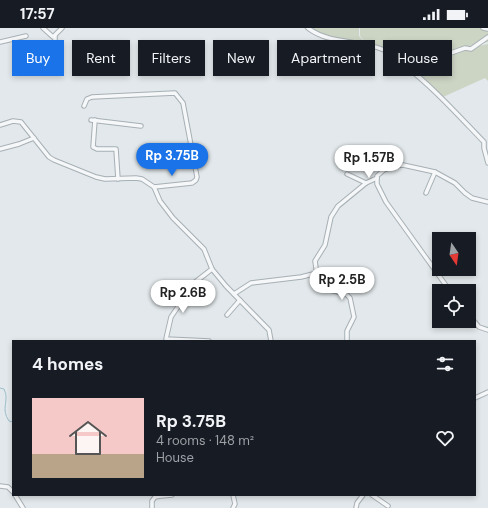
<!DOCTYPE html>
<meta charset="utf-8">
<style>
body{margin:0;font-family:"DM Sans",sans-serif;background:#242831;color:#f1f3f6;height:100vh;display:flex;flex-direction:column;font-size:15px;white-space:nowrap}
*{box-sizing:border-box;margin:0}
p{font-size:13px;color:#9ea1a6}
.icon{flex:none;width:22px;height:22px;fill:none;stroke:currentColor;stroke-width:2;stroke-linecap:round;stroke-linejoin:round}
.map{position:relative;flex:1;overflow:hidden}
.sheet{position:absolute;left:12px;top:312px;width:464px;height:156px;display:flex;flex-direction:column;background:#171b24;border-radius:0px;box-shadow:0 2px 6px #0003}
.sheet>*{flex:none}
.top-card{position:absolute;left:12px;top:12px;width:464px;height:36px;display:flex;gap:8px}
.needle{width:26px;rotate:167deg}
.fabs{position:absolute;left:432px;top:204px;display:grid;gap:8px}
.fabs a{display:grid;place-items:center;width:44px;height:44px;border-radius:0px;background:#171b24;box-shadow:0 2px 6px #0003;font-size:20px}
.price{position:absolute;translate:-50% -34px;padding:0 9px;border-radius:14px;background:#fff;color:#222;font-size:13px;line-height:26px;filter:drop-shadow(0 1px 2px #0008)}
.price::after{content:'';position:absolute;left:50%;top:24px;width:12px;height:9px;margin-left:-6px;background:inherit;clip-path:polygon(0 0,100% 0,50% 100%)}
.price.current{background:#1a73e8;color:#fff}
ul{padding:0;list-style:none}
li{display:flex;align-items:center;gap:12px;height:100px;padding:0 20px}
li+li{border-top:1px solid #363941}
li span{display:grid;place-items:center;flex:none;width:112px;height:80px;border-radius:0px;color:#555}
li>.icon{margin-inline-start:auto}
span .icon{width:48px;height:48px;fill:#fffc;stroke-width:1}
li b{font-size:17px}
h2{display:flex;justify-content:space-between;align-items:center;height:48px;padding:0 20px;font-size:17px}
.tag{padding:0 14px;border-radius:0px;background:#171b24;box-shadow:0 2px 6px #0003;font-size:14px;line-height:36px}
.tag.current{background:#1a73e8;color:#fff}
.status{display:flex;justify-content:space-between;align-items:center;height:28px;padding:0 20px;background:#171b24;direction:ltr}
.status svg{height:11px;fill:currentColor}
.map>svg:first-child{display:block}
.green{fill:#ccd4c4}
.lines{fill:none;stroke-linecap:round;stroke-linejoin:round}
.stream{stroke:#9ebeca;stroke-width:1}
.minor-casing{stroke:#a7b0b5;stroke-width:5.5}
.minor{stroke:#f5f7f9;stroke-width:3.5}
</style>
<div class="status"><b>17:57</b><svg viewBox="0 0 49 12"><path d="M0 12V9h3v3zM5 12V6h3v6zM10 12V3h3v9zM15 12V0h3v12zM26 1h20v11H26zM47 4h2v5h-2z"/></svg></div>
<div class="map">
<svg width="488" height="480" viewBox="0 0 488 480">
<rect width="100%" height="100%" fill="#e2e8eb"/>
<g class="green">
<path d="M304,0H359V8L370,19L359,16L327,13L306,2Z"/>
<path d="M360,0H488V14C460,19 431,28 406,42L385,25L371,20L360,8Z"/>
<path d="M488,16V53L485,50L443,69L414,43C435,29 464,21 488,16Z"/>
</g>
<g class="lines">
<path class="stream" d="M0,360L4,361C10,373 0,380 9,393L13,394"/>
<g class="minor-casing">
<g id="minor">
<path d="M43,0L53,9L62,0"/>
<path d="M308,0C330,17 360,11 384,22C391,25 397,31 403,36C433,59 458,87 484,114V120L488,135"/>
<path d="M483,0L488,1"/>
<path d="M0,14L26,8"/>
<path d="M411,41L434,31L465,20L471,21L488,9"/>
<path d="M35,44L39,40L55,15V8"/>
<path d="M84,78L87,71L92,69L175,65L183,75L197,149L196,152L192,155L154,159"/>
<path d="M91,92L141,98"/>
<path d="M95,92L93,119L97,121H116L118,151"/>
<path d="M0,97L13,93L21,94L49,129L54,132L96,149L105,151L136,150L142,151L154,159L160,173L173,190L204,221L212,241L226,258L269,302L271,313"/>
<path d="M0,121L19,116L34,110"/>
<path d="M347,146L366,155"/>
<path d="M426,165L435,144"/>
<path d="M450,263L386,174L377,156V148L384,142L394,138L403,137L435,144L455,155L465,165L472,170L488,174"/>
<path d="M234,266L251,255L301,249L317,245"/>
<path d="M227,287L240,272"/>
<path d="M469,287L479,299L488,302"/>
<path d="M209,313L166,311L171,289L194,255L212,241"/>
<path d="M347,313V303L354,289L350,270L346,266L330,262L324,258L317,247L315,233L325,217L331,189L338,178L366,155L377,150"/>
<path d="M475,370L488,364"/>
<path d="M0,458L8,459L13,464"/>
<path d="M15,467L23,480"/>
<path d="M233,467L235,476L233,480"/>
<path d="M372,467L388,478"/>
<path d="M152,480V473L155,469L161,468L172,467"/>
<path d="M356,480L357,475L363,467"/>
</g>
</g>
<use href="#minor" class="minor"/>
</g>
</svg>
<div class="fabs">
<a><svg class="needle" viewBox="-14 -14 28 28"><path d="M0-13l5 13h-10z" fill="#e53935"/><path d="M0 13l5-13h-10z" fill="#9ea1a6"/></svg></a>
<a><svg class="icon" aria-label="locate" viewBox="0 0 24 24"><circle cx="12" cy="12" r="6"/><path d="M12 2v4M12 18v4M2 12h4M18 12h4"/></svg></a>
</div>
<b class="price current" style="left:172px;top:149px">Rp 3.75B</b>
<b class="price" style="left:369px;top:151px">Rp 1.57B</b>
<b class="price" style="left:342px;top:273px">Rp 2.5B</b>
<b class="price" style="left:183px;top:286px">Rp 2.6B</b>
<div class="top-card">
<a class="tag current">Buy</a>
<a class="tag">Rent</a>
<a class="tag">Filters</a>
<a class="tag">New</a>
<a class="tag">Apartment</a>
<a class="tag">House</a>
</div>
<section class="sheet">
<h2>4 homes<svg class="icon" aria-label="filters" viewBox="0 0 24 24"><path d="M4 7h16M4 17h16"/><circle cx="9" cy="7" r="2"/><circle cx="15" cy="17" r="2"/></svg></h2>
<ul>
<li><span style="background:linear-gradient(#f6c9c9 70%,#b9a48a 0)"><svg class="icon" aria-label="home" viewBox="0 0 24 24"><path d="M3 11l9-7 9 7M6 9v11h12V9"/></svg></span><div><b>Rp 3.75B</b><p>4 rooms · 148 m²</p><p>House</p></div><svg class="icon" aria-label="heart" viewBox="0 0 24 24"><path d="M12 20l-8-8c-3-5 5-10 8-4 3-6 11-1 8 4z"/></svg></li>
</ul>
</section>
</div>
